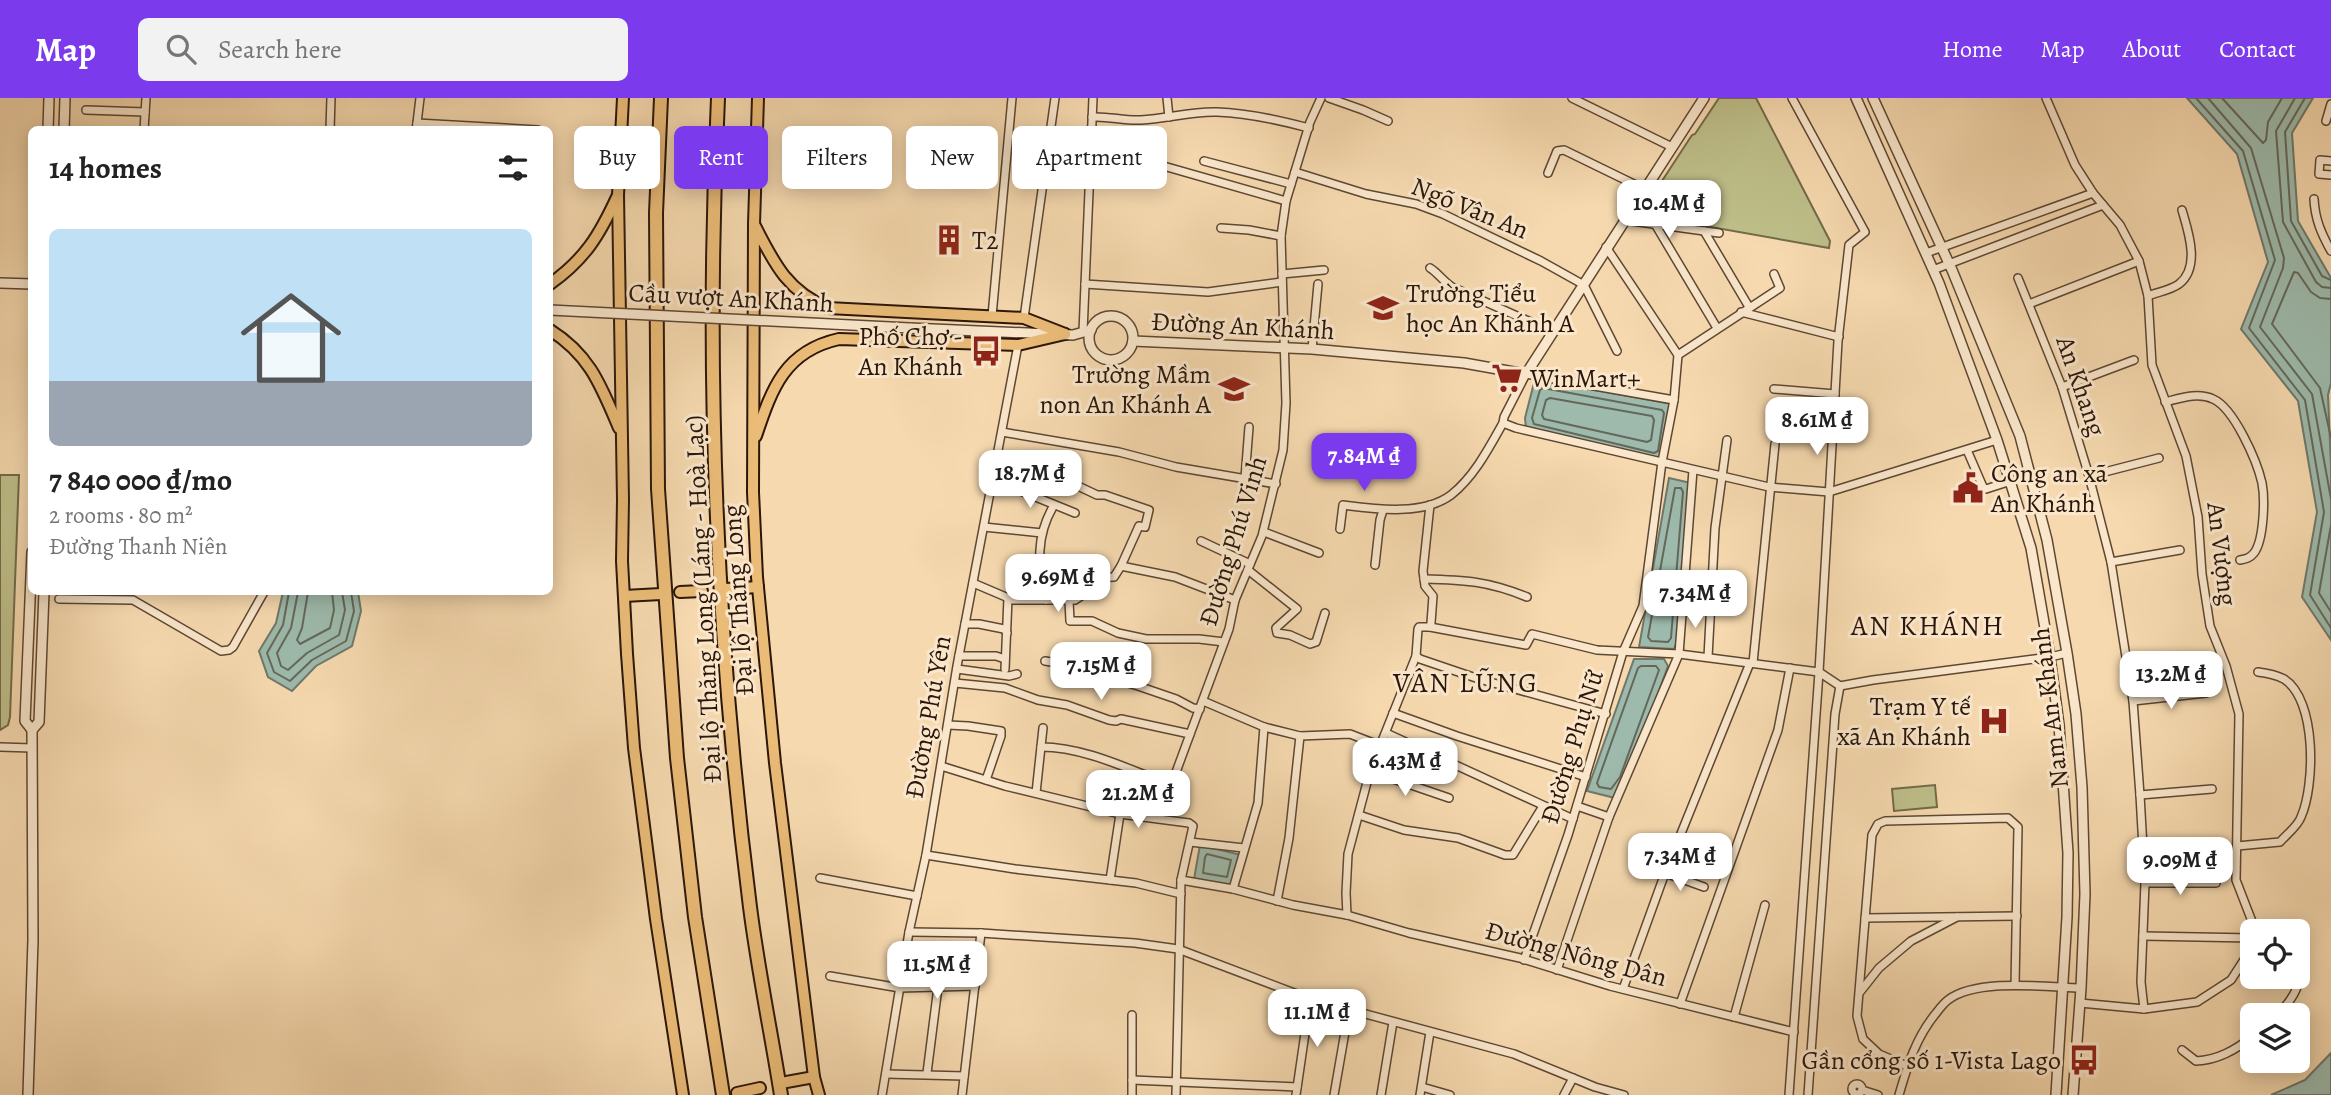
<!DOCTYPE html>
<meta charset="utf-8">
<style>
body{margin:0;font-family:Alegreya,serif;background:#f2f2f2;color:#222;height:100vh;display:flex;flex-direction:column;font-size:26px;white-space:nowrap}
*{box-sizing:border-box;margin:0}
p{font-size:23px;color:#767676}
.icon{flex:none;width:38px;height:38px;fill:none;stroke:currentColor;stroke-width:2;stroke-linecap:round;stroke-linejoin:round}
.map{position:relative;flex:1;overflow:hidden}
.side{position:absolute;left:28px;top:28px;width:525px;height:469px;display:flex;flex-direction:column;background:#fff;border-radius:10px;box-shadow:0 4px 18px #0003}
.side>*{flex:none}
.hud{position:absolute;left:574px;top:28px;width:665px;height:63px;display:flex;gap:14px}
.controls{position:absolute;left:2240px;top:821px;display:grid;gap:14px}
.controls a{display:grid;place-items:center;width:70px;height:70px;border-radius:10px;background:#fff;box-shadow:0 4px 18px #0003;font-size:35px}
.price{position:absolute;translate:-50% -60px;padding:0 16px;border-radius:14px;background:#fff;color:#222;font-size:23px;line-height:46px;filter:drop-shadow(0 2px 4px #0008)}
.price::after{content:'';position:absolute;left:50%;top:42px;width:21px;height:16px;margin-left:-10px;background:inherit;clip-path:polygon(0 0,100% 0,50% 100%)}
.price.current{background:#7c3aed;color:#fff}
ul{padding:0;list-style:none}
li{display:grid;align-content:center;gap:14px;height:371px;padding:0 21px}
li+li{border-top:2px solid #e0e0e0}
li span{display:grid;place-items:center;height:217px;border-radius:10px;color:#555}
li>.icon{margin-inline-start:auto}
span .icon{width:126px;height:126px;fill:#fffc;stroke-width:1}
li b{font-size:30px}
h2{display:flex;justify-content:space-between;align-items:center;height:84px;padding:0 21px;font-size:30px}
.tag{padding:0 24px;border-radius:10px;background:#fff;box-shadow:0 4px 18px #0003;font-size:24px;line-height:63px}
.tag.current{background:#7c3aed;color:#fff}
header{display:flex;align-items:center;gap:42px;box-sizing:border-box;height:98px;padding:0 35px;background:#7c3aed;color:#fff}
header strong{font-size:33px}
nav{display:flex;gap:38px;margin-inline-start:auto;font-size:24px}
.search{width:490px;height:63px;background:#f2f2f2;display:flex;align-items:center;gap:18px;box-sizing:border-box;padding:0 24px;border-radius:10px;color:#767676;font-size:26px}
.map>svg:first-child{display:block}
.green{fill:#bebf8a;stroke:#746a4a;stroke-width:2}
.water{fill:#9dbaac;stroke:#6f786b;stroke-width:2}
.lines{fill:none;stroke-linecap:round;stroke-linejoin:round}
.shore{stroke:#64685a;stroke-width:2}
.minor-casing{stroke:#5e4732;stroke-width:10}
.tertiary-casing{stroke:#5e4732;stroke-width:12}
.primary-casing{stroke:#2b1609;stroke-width:14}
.motorway-casing{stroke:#2b1609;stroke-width:16}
.minor{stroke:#f9e6cb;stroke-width:7}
.tertiary{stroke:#f9e6cb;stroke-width:9}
.primary{stroke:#ebbc78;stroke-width:10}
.motorway{stroke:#ebbc78;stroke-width:12}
.tertiary-bridge-casing{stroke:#5e4732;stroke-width:12;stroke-linecap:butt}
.tertiary-bridge{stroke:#f9e6cb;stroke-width:9}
.labels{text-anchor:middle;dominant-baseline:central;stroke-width:6;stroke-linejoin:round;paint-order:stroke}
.street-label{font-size:26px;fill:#2b1609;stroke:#f9e6cb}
.poi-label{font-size:26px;fill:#2b1609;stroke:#f9e6cb;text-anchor:start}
.neighbourhood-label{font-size:28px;letter-spacing:2px;fill:#2b1609;stroke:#f9e6cb}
</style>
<header>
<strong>Map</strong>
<div class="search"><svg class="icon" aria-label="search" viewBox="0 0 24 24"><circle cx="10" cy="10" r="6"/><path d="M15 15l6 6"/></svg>Search here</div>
<nav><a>Home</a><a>Map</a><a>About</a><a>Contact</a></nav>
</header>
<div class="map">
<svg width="2331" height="997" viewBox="0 0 2331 997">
<rect width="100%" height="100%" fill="#f6d9af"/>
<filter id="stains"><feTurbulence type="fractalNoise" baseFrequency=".00286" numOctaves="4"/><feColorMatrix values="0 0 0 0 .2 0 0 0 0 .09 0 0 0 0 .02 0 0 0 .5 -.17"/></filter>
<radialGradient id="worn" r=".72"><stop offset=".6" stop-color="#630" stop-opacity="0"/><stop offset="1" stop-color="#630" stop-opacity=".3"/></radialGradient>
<g class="green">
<path d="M1719,0H1756L1830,143L1829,150L1643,117L1645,109L1692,37L1695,36Z"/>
<path d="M0,377H19L10,619L8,627L0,632Z"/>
<path d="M1935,687L1937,709L1894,713L1892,691Z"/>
</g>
<g class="water">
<path d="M2187,0H2313L2292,35L2298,123L2331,180V285L2328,297L2331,368V542L2302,499L2317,414L2298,303L2241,231L2268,164L2237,56Z"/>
<path d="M1535,281L1672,306L1664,359L1656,362L1526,330L1525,320Z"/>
<path d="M1669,380L1691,385L1678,542L1674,551L1639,549Z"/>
<path d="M283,494H358L361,513L352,548L316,568L292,593L268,579L259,553L276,525Z"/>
<path d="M1634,561H1664L1668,568L1626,682L1615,700L1587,693Z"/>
<path d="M1200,747L1241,757L1232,789L1194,781Z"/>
<path d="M2331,955V997H2271L2305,982Z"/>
</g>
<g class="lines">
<g class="shore">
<path d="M2196,0L2243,53L2275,162L2249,230L2305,302L2324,414L2310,497L2331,530"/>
<path d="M2208,0L2251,50L2284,160L2283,170L2260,229L2312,296L2331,401"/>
<path d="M2222,0L2263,45L2266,42L2268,24L2282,0"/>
<path d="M2295,0L2276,33L2283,124L2316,184L2322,189L2331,190"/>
<path d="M2305,0L2285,34L2291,123L2322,178L2331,182"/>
<path d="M2331,201L2320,200L2311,194L2298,175L2294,174L2272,226L2320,290L2331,340"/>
<path d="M1543,290L1662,312L1664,315L1658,353L1654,355L1534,326L1532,320L1540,292Z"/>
<path d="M1550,300L1652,318L1654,322L1651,342L1647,344L1544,321L1542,317L1546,302Z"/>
<path d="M1675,390H1681L1683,394L1671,540L1668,544L1651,543L1648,539Z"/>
<path d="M2331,427L2319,495L2331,514"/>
<path d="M289,494L283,527L267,555L274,574L290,583L312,562L346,543L354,513L351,494"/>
<path d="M298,494L291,530L277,555L281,568L288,572L307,555L339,537L345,512L342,494"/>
<path d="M308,494L302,530L297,542L300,546L330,530L334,512L332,494"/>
<path d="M1641,568H1656L1659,572L1620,679L1611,691L1599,689L1597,685L1638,570Z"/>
<path d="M1207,756L1231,762L1227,779L1203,775L1205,759Z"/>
</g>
<g class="minor-casing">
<g id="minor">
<path d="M1167,0L1169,19"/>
<path d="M1329,0L1363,12L1388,23"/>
<path d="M1572,0L1672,49"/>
<path d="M2046,0L2075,67L2093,95L2120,127L2139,163L2148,198L2152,267L2186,358L2198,419L2202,476L2210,528L2226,568L2239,616L2236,782L2253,826L2251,851L2231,882L2197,904L2144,911L2080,905"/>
<path d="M86,12L145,14"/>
<path d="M1092,19C1109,18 1124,23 1141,22C1166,21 1192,13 1217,14C1248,15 1279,22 1309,30"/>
<path d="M2326,23L2331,6"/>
<path d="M417,25L420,0"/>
<path d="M144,32L146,0"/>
<path d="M330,32L331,0"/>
<path d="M416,32L417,25L538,32"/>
<path d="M1204,63L1291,86"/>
<path d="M2331,63L2320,62L2319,76L2331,77"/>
<path d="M1089,73L1131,72L1146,63L1286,103"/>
<path d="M1295,74L1366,96L1416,106L1443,116L1541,163L1584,187L1617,253"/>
<path d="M1548,75L1557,53L1564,52L1644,91"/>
<path d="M2314,101C2315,121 2321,135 2331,153"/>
<path d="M1624,122L1719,135"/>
<path d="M1655,126L1717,230"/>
<path d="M1221,130L1249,132L1281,138"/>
<path d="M1704,133L1749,209"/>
<path d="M1926,155L2093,95"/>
<path d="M1430,170C1438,175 1442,182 1452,189L1553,234"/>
<path d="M1933,172L2103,107"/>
<path d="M1282,176L1324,172"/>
<path d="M2018,180L2062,289L2089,378L2111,464L2133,603L2140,697L2145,785L2141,884L2144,911"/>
<path d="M1085,186L1208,194L1282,184"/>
<path d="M2148,198C2158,194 2171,192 2179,186C2201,169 2188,133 2182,112"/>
<path d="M2029,206L2139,163"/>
<path d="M1741,214L1839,239"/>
<path d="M992,218L1012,0"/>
<path d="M1024,220L1055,0"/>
<path d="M1083,234L1093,0"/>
<path d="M1312,251L1318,186"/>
<path d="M1678,257L1780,190L1774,176"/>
<path d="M2062,289L2134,262"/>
<path d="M1774,291L1835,296"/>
<path d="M2165,304C2181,300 2198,294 2213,301C2234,310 2257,363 2262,385C2265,401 2264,442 2254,455C2250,460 2246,461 2240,462"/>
<path d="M1503,325L1516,330L1769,389L1829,394L1997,342"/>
<path d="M1002,334L1119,354L1176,369L1276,386"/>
<path d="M1967,352L1983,389L1986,391L2011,383"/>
<path d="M2089,378L2159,360"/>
<path d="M1245,380L1249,329"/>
<path d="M991,392L1021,393L1075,415"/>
<path d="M984,429L1042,435"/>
<path d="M1340,431L1343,407C1375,411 1423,418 1451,397C1474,379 1489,350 1503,325L1504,319L1526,276L1674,302"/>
<path d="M1264,434L1319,455"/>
<path d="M1201,443L1250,466"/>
<path d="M2111,464L2180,452"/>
<path d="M1375,467L1380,422L1383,412"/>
<path d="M1121,468L1175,479L1235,502"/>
<path d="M1248,472L1297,511L1276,530L1277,535L1290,537L1310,546L1316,544L1325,515"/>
<path d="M1424,481C1465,482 1488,483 1527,499"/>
<path d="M973,485L1013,502H1075L1081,498L1092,480L1114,479L1121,468L1139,428L1145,429L1149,412L1105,397H1097L1078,388L1063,386L1065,379C1044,366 1020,365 996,363"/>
<path d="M59,501L133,502L221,553L229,552L233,549L264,494"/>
<path d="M1046,502C1038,467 1035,439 1054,407"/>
<path d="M1069,503L1070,523H1092L1118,535L1146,541H1199L1224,544"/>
<path d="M965,526H979L1004,531L1007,535"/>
<path d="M1430,529L1526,547L1532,536L1597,552L1679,556L1819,574L1840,588L1873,582L2050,559L2067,555"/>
<path d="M959,558H996L1005,561"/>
<path d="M1416,558L1420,561L1479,581L1606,616"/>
<path d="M1708,559L1715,430L1727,342"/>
<path d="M1045,563L1063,566L1138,588L1176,601L1193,610L1200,611"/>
<path d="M1753,565L1775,346"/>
<path d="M957,571L1009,578L1017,576"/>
<path d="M1005,571L1008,500"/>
<path d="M955,585L1005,590L1038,602L1067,607L1109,622L1116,623L1121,621L1190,636"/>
<path d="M1203,603L1264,629L1300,638L1350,636L1381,648"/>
<path d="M2133,603L2206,595"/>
<path d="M1393,615L1457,638L1586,679"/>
<path d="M948,627L968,628L1001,633V638L986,682"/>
<path d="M1386,635L1573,721"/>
<path d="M0,649L32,650"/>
<path d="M1041,649C1085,649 1130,672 1171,687"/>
<path d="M941,668L1005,688L1120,716L1189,725L1193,728L1181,782L1176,997"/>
<path d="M1370,673L1449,700"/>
<path d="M1036,695L1043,630"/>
<path d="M2140,697L2212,691"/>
<path d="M1577,708L1609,719"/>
<path d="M1359,717L1404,732L1458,740L1505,757H1513L1543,708"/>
<path d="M1159,720L1229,531L1235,502L1262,438L1283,352L1286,305L1281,138L1286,103L1310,24L1321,0"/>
<path d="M1190,744L1244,750"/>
<path d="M2237,748L2280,744C2287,736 2298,728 2301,719C2315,688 2317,602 2284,581C2276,577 2267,575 2258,574"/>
<path d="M926,757L1015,771L1136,785L1181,796"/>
<path d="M1665,775L1704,789"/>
<path d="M820,780L917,798"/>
<path d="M1110,782L1120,716"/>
<path d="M1181,782L1233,791L1293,807L1347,817L1409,835L1520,860L1610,888L1794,934"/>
<path d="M2145,785H2216"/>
<path d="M1233,791L1258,705L1264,629"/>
<path d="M1277,803L1289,740L1300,638"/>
<path d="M1347,817L1346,795L1348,756L1370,673L1416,558L1418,531L1419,529H1430L1431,525L1433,498L1425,488L1423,473L1430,407"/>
<path d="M1865,820L2017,818"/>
<path d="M2253,826L2275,833"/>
<path d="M909,834L981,835L1135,845L1178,851L1310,901L1514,956L1595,989L1624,997"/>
<path d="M2143,838L2252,840"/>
<path d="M1524,862L1568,737L1623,554L1643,508L1662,364L1674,302L1678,257L1606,149"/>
<path d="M1557,872L1609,719L1679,556L1693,372"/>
<path d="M830,878L900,890L975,888"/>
<path d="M1623,891L1665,775L1750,565"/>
<path d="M1860,894L1879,870L1911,843L1957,819"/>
<path d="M1680,906L1778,632L1790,570"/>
<path d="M2278,917C2295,898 2303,886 2298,860"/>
<path d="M1734,919L1765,807"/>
<path d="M2182,952L2196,963C2218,962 2235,952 2252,939"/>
<path d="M1907,968L1879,956L1863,941L1857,918L1872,737L1878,726L1885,723L2008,720L2018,729L2015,887"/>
<path d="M927,975L938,889"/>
<path d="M886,976L964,978"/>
<path d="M1132,982L1297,989"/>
<circle cx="1857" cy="991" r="5"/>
<path d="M1422,989L1450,997"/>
<path d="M1862,992L1878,997"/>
<path d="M882,997L909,834L926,757L957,568L1018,247"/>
<path d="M962,997L981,835"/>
<path d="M1132,997V917"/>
<path d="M1296,997L1310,901"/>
<path d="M1334,997L1349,911"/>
<path d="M1381,997L1393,924"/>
<path d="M1420,997L1430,934"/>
<path d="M1564,997L1573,980"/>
<path d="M1789,997L1819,574L1838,243L1849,147L1865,134L1792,0"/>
<path d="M1808,997L1835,616L1840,588"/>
<path d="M1899,997C1908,966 1916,939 1937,914C1940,910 1944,905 1948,902C1977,880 2046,889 2081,890"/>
</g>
</g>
<g class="tertiary-casing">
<g id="tertiary">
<path d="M1856,0L1939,185L1997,342L2031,450L2050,559L2059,627L2068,755L2067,819L2056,997"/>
<path d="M1873,0L1952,172L2020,338L2047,442L2067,555L2076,616L2082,689L2085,796L2081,890L2073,997"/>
<path d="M48,32L49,0"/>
<path d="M64,32L65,0"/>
<path d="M0,185L32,186"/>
<circle cx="1111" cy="240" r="22"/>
<path d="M910,230L1073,237L1091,232"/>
<path d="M1133,243L1312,251L1464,265L1526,276L1704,0"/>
<path d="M32,454L25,623L32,632L39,624L44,494"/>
<path d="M28,997L33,842L32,632"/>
</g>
</g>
<g class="primary-casing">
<g id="primary">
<path d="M623,0L618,97L623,402L622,463L627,556L634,650L656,821L683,997"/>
<path d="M758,0L754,126L753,394L757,479L775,665L814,979L819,997"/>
<path d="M755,128C774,165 787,193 828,210L1024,220L1065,236"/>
<path d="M550,186C585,161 599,138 617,99"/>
<path d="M550,232C590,257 601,288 619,330"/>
<path d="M756,338C772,290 785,253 839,241L1018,247L1065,236"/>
<path d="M725,491L758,489"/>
<path d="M680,494L702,493"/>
<path d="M624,498L661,496"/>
<path d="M781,985L814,979"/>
<path d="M737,995L760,990"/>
</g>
</g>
<g class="motorway-casing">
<g id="motorway">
<path d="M661,0L656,115L658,391L677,660L695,819L723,997"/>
<path d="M718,0C705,270 716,541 750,809C758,872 771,934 781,997"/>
</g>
</g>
<use href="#minor" class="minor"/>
<use href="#tertiary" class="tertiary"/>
<use href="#primary" class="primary"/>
<use href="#motorway" class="motorway"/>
<g class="tertiary-bridge-casing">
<path id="tertiary-bridge" d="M550,212L910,230"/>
</g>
<use href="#tertiary-bridge" class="tertiary-bridge"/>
</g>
<defs>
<g id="building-bare" transform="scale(2.415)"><path d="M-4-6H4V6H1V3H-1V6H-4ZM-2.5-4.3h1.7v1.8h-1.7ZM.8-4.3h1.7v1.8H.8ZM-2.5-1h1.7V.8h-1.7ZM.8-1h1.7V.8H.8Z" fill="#8f2418" stroke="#f9e6cb" stroke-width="2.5" paint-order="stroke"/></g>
<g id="school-bare" transform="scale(2.415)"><path d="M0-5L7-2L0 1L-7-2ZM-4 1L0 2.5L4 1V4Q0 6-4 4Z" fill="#8f2418" stroke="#f9e6cb" stroke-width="2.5" paint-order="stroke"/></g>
<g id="bus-bare" transform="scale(2.415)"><path d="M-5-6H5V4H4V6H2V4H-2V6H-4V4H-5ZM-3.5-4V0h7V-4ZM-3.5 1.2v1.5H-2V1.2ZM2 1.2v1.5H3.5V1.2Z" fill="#8f2418" stroke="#f9e6cb" stroke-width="2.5" paint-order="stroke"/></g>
<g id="supermarket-bare" transform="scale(2.415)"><path d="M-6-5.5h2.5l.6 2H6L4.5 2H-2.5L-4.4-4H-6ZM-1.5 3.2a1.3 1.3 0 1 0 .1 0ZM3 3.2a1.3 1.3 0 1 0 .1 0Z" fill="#8f2418" stroke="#f9e6cb" stroke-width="2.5" paint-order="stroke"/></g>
<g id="civic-bare" transform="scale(2.415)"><path d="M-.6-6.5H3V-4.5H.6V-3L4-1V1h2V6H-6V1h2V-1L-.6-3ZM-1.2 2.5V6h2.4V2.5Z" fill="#8f2418" stroke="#f9e6cb" stroke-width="2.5" paint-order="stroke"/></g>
<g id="hospital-bare" transform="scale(2.415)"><path d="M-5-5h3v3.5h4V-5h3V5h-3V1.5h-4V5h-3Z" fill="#8f2418" stroke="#f9e6cb" stroke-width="2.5" paint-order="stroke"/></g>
</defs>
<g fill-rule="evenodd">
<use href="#building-bare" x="949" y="142"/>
<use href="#school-bare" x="1383" y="210"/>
<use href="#bus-bare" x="986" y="253"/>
<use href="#supermarket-bare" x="1507" y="280"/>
<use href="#school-bare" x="1234" y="291"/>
<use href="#civic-bare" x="1968" y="390"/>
<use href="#hospital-bare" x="1994" y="623"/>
<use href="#bus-bare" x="2084" y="962"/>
</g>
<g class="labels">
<g class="street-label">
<text transform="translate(1470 110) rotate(22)">Ngõ Vân An</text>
<text transform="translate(731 200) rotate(3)">Cầu vượt An Khánh</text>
<text transform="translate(1243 228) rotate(3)">Đường An Khánh</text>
<text transform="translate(2081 288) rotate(71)">An Khang</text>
<text transform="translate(1233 443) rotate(-73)">Đường Phú Vinh</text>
<text transform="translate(2222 456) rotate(83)">An Vượng</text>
<text transform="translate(703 501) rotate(-93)">Đại lộ Thăng Long (Láng - Hoà Lạc)</text>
<text transform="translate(738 502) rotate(-94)">Đại lộ Thăng Long</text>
<text transform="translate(2050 610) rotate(-97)">Nam An Khánh</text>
<text transform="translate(928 619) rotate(-80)">Đường Phú Yên</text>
<text transform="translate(1572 649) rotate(-73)">Đường Phụ Nữ</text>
<text transform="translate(1576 856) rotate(15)">Đường Nông Dân</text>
</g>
<g class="poi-label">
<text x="972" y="142">T2</text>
<text x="1406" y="195">Trường Tiểu<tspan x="1406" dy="30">học An Khánh A</tspan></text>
<text x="963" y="238" text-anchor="end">Phố Chợ -<tspan x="963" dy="30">An Khánh</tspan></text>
<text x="1211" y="276" text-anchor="end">Trường Mầm<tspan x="1211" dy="30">non An Khánh A</tspan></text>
<text x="1530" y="280">WinMart+</text>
<text x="1991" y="375">Công an xã<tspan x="1991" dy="30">An Khánh</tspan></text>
<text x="1971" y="608" text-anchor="end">Trạm Y tế<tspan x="1971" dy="30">xã An Khánh</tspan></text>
<text x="2061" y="962" text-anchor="end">Gần cổng số 1-Vista Lago</text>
</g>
<g class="neighbourhood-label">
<text x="1928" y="528">AN KHÁNH</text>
<text x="1466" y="585">VÂN LŨNG</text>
</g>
</g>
<rect width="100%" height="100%" filter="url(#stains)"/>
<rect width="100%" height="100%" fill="url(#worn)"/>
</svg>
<div class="controls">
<a><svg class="icon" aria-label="locate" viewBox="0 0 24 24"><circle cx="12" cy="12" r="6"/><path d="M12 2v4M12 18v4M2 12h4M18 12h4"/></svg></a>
<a><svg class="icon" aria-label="layers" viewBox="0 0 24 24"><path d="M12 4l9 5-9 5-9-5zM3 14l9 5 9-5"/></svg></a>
</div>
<b class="price" style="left:1669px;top:142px">10.4M ₫</b>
<b class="price" style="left:1817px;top:359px">8.61M ₫</b>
<b class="price current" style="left:1364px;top:395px">7.84M ₫</b>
<b class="price" style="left:1030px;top:412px">18.7M ₫</b>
<b class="price" style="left:1058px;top:516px">9.69M ₫</b>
<b class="price" style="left:1695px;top:532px">7.34M ₫</b>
<b class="price" style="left:1101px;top:604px">7.15M ₫</b>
<b class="price" style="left:2171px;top:613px">13.2M ₫</b>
<b class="price" style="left:1405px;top:700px">6.43M ₫</b>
<b class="price" style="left:1138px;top:732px">21.2M ₫</b>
<b class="price" style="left:1680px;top:795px">7.34M ₫</b>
<b class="price" style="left:2180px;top:799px">9.09M ₫</b>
<b class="price" style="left:937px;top:903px">11.5M ₫</b>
<b class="price" style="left:1317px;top:951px">11.1M ₫</b>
<div class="hud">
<a class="tag">Buy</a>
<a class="tag current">Rent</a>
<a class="tag">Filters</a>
<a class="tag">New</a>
<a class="tag">Apartment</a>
</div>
<section class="side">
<h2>14 homes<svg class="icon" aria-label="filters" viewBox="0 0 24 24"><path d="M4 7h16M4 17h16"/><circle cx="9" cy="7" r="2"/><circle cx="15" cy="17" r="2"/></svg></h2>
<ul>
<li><span style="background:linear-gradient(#bfe0f5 70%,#9aa5b1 0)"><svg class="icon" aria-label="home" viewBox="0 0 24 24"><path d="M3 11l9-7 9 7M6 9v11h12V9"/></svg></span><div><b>7 840 000 ₫/mo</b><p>2 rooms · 80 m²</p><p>Đường Thanh Niên</p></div></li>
</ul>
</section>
</div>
